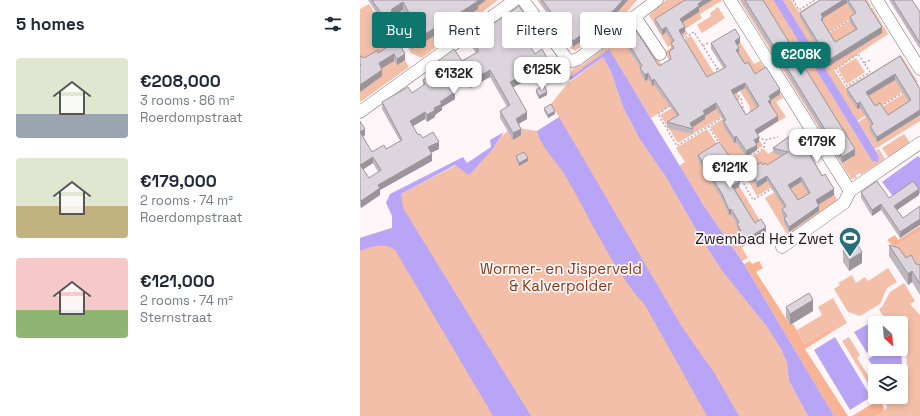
<!DOCTYPE html>
<meta charset="utf-8">
<style>
body{margin:0;font-family:"Space Grotesk",sans-serif;background:#f6f6f7;color:#1f2937;height:100vh;display:flex;flex-direction:column;font-size:15px;white-space:nowrap}
*{box-sizing:border-box;margin:0}
p{font-size:13px;color:#747a83}
.icon{flex:none;width:22px;height:22px;fill:none;stroke:currentColor;stroke-width:2;stroke-linecap:round;stroke-linejoin:round}
.map{position:relative;flex:1;overflow:hidden}
.details{display:flex;flex-direction:column;background:#fff;width:360px}
.details>*{flex:none}
.banner{position:absolute;left:12px;top:12px;width:380px;height:36px;display:flex;gap:8px}
.needle{width:26px;rotate:154deg}
.fabs{position:absolute;left:508px;top:316px;display:grid;gap:8px}
.fabs a{display:grid;place-items:center;width:40px;height:40px;border-radius:4px;background:#fff;box-shadow:0 2px 6px #0003;font-size:20px}
.price{position:absolute;translate:-50% -34px;padding:0 9px;border-radius:8px;background:#fff;color:#222;font-size:13px;line-height:26px;filter:drop-shadow(0 1px 2px #0008)}
.price::after{content:'';position:absolute;left:50%;top:24px;width:12px;height:9px;margin-left:-6px;background:inherit;clip-path:polygon(0 0,100% 0,50% 100%)}
.price.current{background:#0f766e;color:#fff}
ul{padding:0;list-style:none}
li{display:flex;align-items:center;gap:12px;height:100px;padding:0 16px}
li span{display:grid;place-items:center;flex:none;width:112px;height:80px;border-radius:4px;color:#555}
li>.icon{margin-inline-start:auto}
span .icon{width:48px;height:48px;fill:#fffc;stroke-width:1}
li b{font-size:17px}
h2{display:flex;justify-content:space-between;align-items:center;height:48px;padding:0 16px;font-size:17px}
.chip{padding:0 14px;border-radius:4px;background:#fff;box-shadow:0 2px 6px #0003;font-size:14px;line-height:36px}
.chip.current{background:#0f766e;color:#fff}
main{display:flex;flex:1;min-height:0}
.map>svg:first-child{display:block}
.green{fill:#f4bfa9}
.forest{fill:#f8b294}
.water{fill:#b8a5f6}
.lines{fill:none;stroke-linecap:round;stroke-linejoin:round}
.minor-casing{stroke:#7a6f74;stroke-width:13}
.path{stroke:#b5aeb1;stroke-width:1.5;stroke-dasharray:2 2;stroke-linecap:butt}
.minor{stroke:#fff;stroke-width:12}
.wall{fill:#beb7bf;fill-rule:evenodd}
.shaded-wall{fill:#9b959b}
.building{fill:#ddd5de;stroke:#9b959b;fill-rule:evenodd}
.labels{text-anchor:middle;dominant-baseline:central;stroke-width:3.5;stroke-linejoin:round;paint-order:stroke}
.poi-label{font-size:15px;fill:#1c181a;stroke:#fef6f9;text-anchor:end}
.park-label{font-size:15px;fill:#853912;stroke:#fef6f9}
</style>
<main>
<section class="details">
<h2>5 homes<svg class="icon" aria-label="filters" viewBox="0 0 24 24"><path d="M4 7h16M4 17h16"/><circle cx="9" cy="7" r="2"/><circle cx="15" cy="17" r="2"/></svg></h2>
<ul>
<li><span style="background:linear-gradient(#dfe7d0 70%,#9aa5b1 0)"><svg class="icon" aria-label="home" viewBox="0 0 24 24"><path d="M3 11l9-7 9 7M6 9v11h12V9"/></svg></span><div><b>€208,000</b><p>3 rooms · 86 m²</p><p>Roerdompstraat</p></div></li>
<li><span style="background:linear-gradient(#dfe7d0 60%,#c2b280 0)"><svg class="icon" aria-label="home" viewBox="0 0 24 24"><path d="M3 11l9-7 9 7M6 9v11h12V9"/></svg></span><div><b>€179,000</b><p>2 rooms · 74 m²</p><p>Roerdompstraat</p></div></li>
<li><span style="background:linear-gradient(#f6c9c9 65%,#8fb573 0)"><svg class="icon" aria-label="home" viewBox="0 0 24 24"><path d="M3 11l9-7 9 7M6 9v11h12V9"/></svg></span><div><b>€121,000</b><p>2 rooms · 74 m²</p><p>Sternstraat</p></div></li>
</ul>
</section>
<div class="map">
<svg width="560" height="416" viewBox="0 0 560 416">
<rect width="100%" height="100%" fill="#fef6f9"/>
<g class="green">
<path d="M55,0H138L62,58L51,53L31,18L47,8Z"/>
<path d="M177,0H277L266,13L215,51L209,47L195,29L223,8L221,6L196,25Z"/>
<path d="M306,0H363L340,14L342,18L325,29L328,34L308,47L289,15Z"/>
<path d="M379,0H413L512,161L518,159L519,155L516,150L519,149L525,159L501,175L500,173L496,175L497,178L491,179Z"/>
<path d="M423,0H431L439,12L459,0H508L511,6L450,44Z"/>
<path d="M9,4L49,67L0,102V9Z"/>
<path d="M358,7L365,18L342,33L337,25L351,16L350,13Z"/>
<path d="M512,7L528,34L474,70L486,88L541,55L558,82L497,121L450,45Z"/>
<path d="M280,31L304,68L326,96L291,118L249,50L209,78L214,67L222,65L252,42L255,46Z"/>
<path d="M331,36L354,73L327,90L304,52Z"/>
<path d="M380,42L394,64L400,61L423,98L416,102L426,117L398,134L389,118L390,107L372,78L370,79L356,57Z"/>
<path d="M243,57L251,72L263,107L279,138L307,179L339,235L362,271L407,327L421,349L427,363L429,381L448,416H0V238L32,228L41,194L102,162L108,171L132,150L141,137L152,127L177,131L198,118L199,117L191,104L207,84Z"/>
<path d="M496,58L505,72L487,84L478,69Z"/>
<path d="M362,72L380,99L361,111L363,116L318,143L300,115L334,95Z"/>
<path d="M559,84L560,121L515,149L498,122Z"/>
<path d="M379,109L403,146L374,164L350,127Z"/>
<path d="M347,129L377,175L375,179L402,224L377,239L388,258L382,261L344,206L319,166L325,162L316,148Z"/>
<path d="M544,134L551,144L529,158L522,148Z"/>
<path d="M437,136L453,162L397,196L379,165L404,149L408,154Z"/>
<path d="M457,166L478,201L428,236L405,198Z"/>
<path d="M560,231V275L534,247Z"/>
<path d="M528,268L537,282L527,288L520,304L500,316L488,312L474,289L480,285L478,283L492,275L496,283L505,277L508,281Z"/>
<path d="M544,283L555,301L550,304L560,315V416H516L527,408L526,403L532,399V397H541V372L547,368L546,333L541,329V323C531,323 524,319 519,309L522,307L530,292Z"/>
<path d="M473,298L487,323L472,332L470,329L445,344L437,330L462,315L458,307Z"/>
<path d="M489,337L500,355L497,358L513,383L509,385L482,341Z"/>
</g>
<g class="forest">
<path d="M560,226V231L534,247L527,240L535,235L538,240Z"/>
<path d="M390,261L392,264L399,261L403,268L396,272L430,325L433,324L445,344L470,329L472,332L445,349L488,416H474L384,264Z"/>
<path d="M517,401L522,403L524,408L523,412L516,416H492Z"/>
</g>
<g class="water">
<path d="M413,0H423L519,156L518,162L512,161Z"/>
<path d="M249,49L344,206L384,264L474,416H448L429,381L427,363L421,349L407,327L362,271L339,235L307,179L279,138L263,107L251,72L243,57L211,80L209,78Z"/>
<path d="M199,117L322,327L355,374L379,416H347L285,305C250,267 230,216 203,172C194,159 181,147 177,131Z"/>
<path d="M144,132L132,150L109,175L95,165L41,194L43,208L171,416H133L35,250C25,242 11,246 0,251V238L32,228V216L26,203L30,194L103,157L107,163L131,147L130,140Z"/>
<path d="M558,156L560,158V194L553,184L535,199L522,182Z"/>
<path d="M517,319L522,323H515V348L507,353L494,332Z"/>
<path d="M475,337L511,397L490,410L454,350Z"/>
<path d="M541,347L542,365L532,371H516L508,359L517,354V349H541Z"/>
</g>
<g class="lines">
<g class="minor-casing">
<g id="minor">
<path d="M163,0L207,59L212,61L218,59L297,0"/>
<path d="M370,0L490,191"/>
<path d="M517,0L560,69"/>
<path d="M275,17L300,54"/>
<path d="M0,112L155,0"/>
<path d="M422,247L484,203L490,191L560,143"/>
</g>
</g>
<g class="path">
<path d="M433,0L439,10L455,0"/>
<path d="M468,33L492,19"/>
<path d="M322,40L334,32L343,46"/>
<path d="M348,43L343,46L357,68L363,70"/>
<path d="M504,63L498,54L476,69L487,86L510,72L504,63L510,60"/>
<path d="M355,74L357,68"/>
<path d="M376,92L381,99L384,112"/>
<path d="M310,106L298,114L317,146L363,117"/>
<path d="M521,106L544,92"/>
<path d="M348,126L359,143"/>
<path d="M398,137L405,140L418,137"/>
<path d="M371,162L374,166L404,148L405,140"/>
<path d="M374,166L393,200L413,188"/>
</g>
<use href="#minor" class="minor"/>
</g>
<g class="wall">
<path d="M8,0H126L118,6V9L101,20L52,49L44,35V28L51,24L43,10L32,17L31,21L24,25Z"/>
<path d="M180,0H268L254,16L213,47L180,3Z"/>
<path d="M325,0H352L339,8V12L322,22L325,32L321,34L347,77L364,68L351,49V43H380L377,45L379,53L385,64L395,74L420,94L411,100V105L418,121L397,134L399,142L396,144L397,150L386,157L376,142L374,143L363,126L364,121L356,109L345,116V119L332,127L333,129V134L307,128V122L317,116L294,85L292,86L288,79L285,81L280,73V68L278,64L264,42V36L299,66L310,60L309,51L312,50L311,49V43H312L306,32L302,35L295,24V19ZM385,88L397,108L386,115L374,94Z"/>
<path d="M381,0H403L495,155L482,163Z"/>
<path d="M460,0H505L522,33L469,66L440,18V13ZM487,3L494,15L490,17V22L495,30L475,42L463,23V18Z"/>
<path d="M529,0H552L560,12V49Z"/>
<path d="M165,21V22L171,38L167,41L175,54L193,75L186,80L182,72L153,87L167,119L159,124L161,135L153,140L140,118V111L147,107L130,77L110,88L104,80L92,88L95,99L82,107V110L75,115V117L67,122L65,119L53,126L58,135L79,149L71,153L72,161L20,190V195L1,208L0,206V121L5,135L3,137L12,152L26,149L40,141L22,109V102L52,93L63,86V80L74,72V64L102,61L116,53L112,47V41L116,38V34L124,30ZM13,163L18,172L9,178L3,170Z"/>
<path d="M34,43L45,60L37,65L34,61L22,68V76L0,92V56L4,58L18,53Z"/>
<path d="M540,56L560,89V115L517,142L510,131V126L511,125L500,108L497,109L487,94V89ZM535,80L549,102L528,115L515,106L509,96Z"/>
<path d="M176,90L187,95L179,99L176,93Z"/>
<path d="M184,108L195,114L188,118L184,111Z"/>
<path d="M437,131L462,176L474,195L459,204V211L429,232L424,223V218L422,214V209L424,208L407,181L397,188L389,175V170L403,165H407L422,156L413,153V148ZM441,182L448,194L438,200L431,189Z"/>
<path d="M338,155L371,164L380,182L379,187L375,189L395,223L406,232L382,247L377,239V234L379,233L377,229V224L371,214L369,215L362,199L338,160Z"/>
<path d="M156,156L168,161L159,166L156,159Z"/>
<path d="M501,192L529,198L559,195L537,210L543,218L540,238L521,210L512,216L501,198Z"/>
<path d="M529,245L546,258L556,264L560,265V295L552,282L548,285L529,256Z"/>
<path d="M483,251L502,263L489,271L483,262Z"/>
<path d="M426,307L453,311L430,325L426,318Z"/>
</g>
<g class="shaded-wall">
<path d="M116,0H126L118,6V9L101,20L52,49V42Z"/>
<path d="M263,0H268L254,16L213,47V41Z"/>
<path d="M344,0H352L339,8V12L320,24V19L338,4Z"/>
<path d="M483,0H487V3L463,18V23L461,24V14Z"/>
<path d="M43,2V10L32,17L31,21L24,25V18L32,9Z"/>
<path d="M165,15V21L161,23V17Z"/>
<path d="M306,27V32L302,35V30Z"/>
<path d="M325,27V32L319,36V30Z"/>
<path d="M522,27V33L469,66V60Z"/>
<path d="M171,31V38L164,43V36Z"/>
<path d="M380,37V43L375,47V41Z"/>
<path d="M379,48V53L376,50Z"/>
<path d="M34,54V61L19,70V63Z"/>
<path d="M45,54V60L37,65V59Z"/>
<path d="M182,65V72L150,89V82Z"/>
<path d="M193,69V75L186,80V73Z"/>
<path d="M22,70V76L0,92V85Z"/>
<path d="M130,70V77L110,88V81Z"/>
<path d="M104,73V80L90,90V83Z"/>
<path d="M288,73V79L285,81V75Z"/>
<path d="M535,74V80L506,97V92Z"/>
<path d="M294,79V85L292,86V81Z"/>
<path d="M385,83V88L371,96V90Z"/>
<path d="M420,89V94L411,100V105L408,107L409,96Z"/>
<path d="M95,92V99L82,107V110L75,115V117L67,122V115L80,102Z"/>
<path d="M187,92V95L179,99V96Z"/>
<path d="M500,102V108L497,109V104Z"/>
<path d="M356,103V109L345,116V119L330,129V123L343,111Z"/>
<path d="M560,110V115L517,142V137Z"/>
<path d="M195,111V114L188,118V115Z"/>
<path d="M65,112V119L50,128V121Z"/>
<path d="M167,112V119L156,125V119Z"/>
<path d="M418,116V121L395,136V130Z"/>
<path d="M5,129V135L0,138V132Z"/>
<path d="M161,129V135L153,140V133Z"/>
<path d="M376,136V142L374,143V138Z"/>
<path d="M399,137V142L394,145V140Z"/>
<path d="M79,142V149L68,154V147Z"/>
<path d="M397,145V150L386,157V151Z"/>
<path d="M495,149V155L482,163V157Z"/>
<path d="M72,154V161L20,190V195L1,208V201L18,185Z"/>
<path d="M13,157V163L0,171V165Z"/>
<path d="M168,158V161L159,166V163Z"/>
<path d="M407,176V181L397,188V182Z"/>
<path d="M380,177L379,187L372,191V186Z"/>
<path d="M441,177V182L428,190V185Z"/>
<path d="M474,189V195L456,206V200Z"/>
<path d="M559,189V195L534,212V206Z"/>
<path d="M521,204V210L512,216V210Z"/>
<path d="M459,206V211L429,232V227Z"/>
<path d="M371,209V214L369,215V210Z"/>
<path d="M560,219V225L540,238V232Z"/>
<path d="M406,227V232L382,247V242Z"/>
<path d="M502,252V263L489,271V260Z"/>
<path d="M552,271V282L548,285V274Z"/>
<path d="M453,300V311L430,325V314Z"/>
</g>
<g class="building">
<path d="M12,0H117L118,1L101,12L52,42L44,28L54,22L43,2L32,9L31,14L24,18Z"/>
<path d="M182,0H263L254,10L213,41Z"/>
<path d="M325,0H344L338,4L339,6L320,19L325,27L319,30L321,34L347,77L366,67L351,43L375,29L380,37L375,41L379,48L376,50L385,64L388,62L395,74L406,67L420,89L409,96L411,100L408,101L418,116L395,130L399,137L394,140L397,145L386,151L376,136L374,138L363,121L366,120L356,103L343,111L345,114L330,123L333,129L307,122L319,115L294,79L292,81L288,73L285,75L280,68L282,66L278,59L264,36L275,29L299,66L311,59L309,51L314,48L311,43L314,41L306,27L302,30L295,19ZM385,83L399,106L386,115L371,90Z"/>
<path d="M385,0H403L495,149L482,157Z"/>
<path d="M460,0H483L461,14L463,18L461,19L475,42L497,29L490,17L496,13L488,0H505L522,27L469,60L440,13Z"/>
<path d="M533,0H552L560,12V43Z"/>
<path d="M159,6L165,15L161,17L171,31L164,36L175,54L182,49L193,69L186,73L182,65L150,82L167,112L156,119L161,129L153,133L140,111L150,105L130,70L110,81L104,73L90,83L95,92L80,102L82,104L74,108L75,110L67,115L65,112L50,121L58,135L60,134L63,138L73,132L79,142L68,147L72,154L18,185L20,188L1,201L0,199V165L9,178L21,170L13,157L0,165V121L5,129L0,132L12,152L24,145L26,149L42,140L22,102L48,87L52,93L65,84L63,80L78,70L74,64L94,49L102,61L118,52V49L112,41L117,36L116,34L123,29L124,30Z"/>
<path d="M34,43L35,45L39,43L45,54L37,59L34,54L19,63L22,70L0,85V66L1,65L0,64V56L4,58L18,50V53Z"/>
<path d="M540,56L560,89V110L517,137L510,126L513,124L500,102L497,104L487,89ZM535,74L551,100L528,115L520,103L515,106L506,92Z"/>
<path d="M184,85L187,92L179,96L176,90Z"/>
<path d="M191,104L195,111L188,115L184,108Z"/>
<path d="M437,131L462,176L465,174L474,189L456,200L459,206L429,227L424,218L427,216L422,209L426,206L407,176L397,182L389,170L401,162L403,165L405,163L407,165L428,152L413,148ZM441,177L450,193L438,200L428,185Z"/>
<path d="M359,142L368,154L371,160L369,161L380,177L379,182L372,186L395,223L401,219L406,227L382,242L377,234L381,231L377,224L379,222L371,209L369,210L362,194L338,155Z"/>
<path d="M164,152L168,158L159,163L156,156Z"/>
<path d="M517,181L529,198L553,181L559,189L534,206L543,218L560,206V219L540,232L521,204L512,210L501,192Z"/>
<path d="M496,242L502,252L489,260L483,251Z"/>
<path d="M529,245L539,248L546,258L551,255L556,264L560,265V284L552,271L548,274Z"/>
<path d="M449,293L453,300L430,314L426,307Z"/>
</g>
<defs>
<g id="stadium-pin" transform="scale(1.15)"><path d="M0 17L-7.5 6A9.5 9.5 0 1 1 7.5 6Z" fill="#276e7b" stroke="#fef6f9"/><path d="M0-5a6.5 5 0 1 0 0 10a6.5 5 0 1 0 0-10ZM-3.5-1.8h7v3.6h-7Z" fill="#fff"/></g>
</defs>
<g fill-rule="evenodd">
<use href="#stadium-pin" x="490" y="238"/>
</g>
<g class="labels">
<g class="poi-label">
<text x="474" y="238">Zwembad Het Zwet</text>
</g>
<g class="park-label">
<text x="201" y="268">Wormer- en Jisperveld<tspan x="201" dy="17">&amp; Kalverpolder</tspan></text>
</g>
</g>
</svg>
<div class="fabs">
<a><svg class="needle" viewBox="-14 -14 28 28"><path d="M0-13l5 13h-10z" fill="#e53935"/><path d="M0 13l5-13h-10z" fill="#747a83"/></svg></a>
<a><svg class="icon" aria-label="layers" viewBox="0 0 24 24"><path d="M12 4l9 5-9 5-9-5zM3 14l9 5 9-5"/></svg></a>
</div>
<b class="price current" style="left:441px;top:76px">€208K</b>
<b class="price" style="left:182px;top:91px">€125K</b>
<b class="price" style="left:94px;top:95px">€132K</b>
<b class="price" style="left:457px;top:163px">€179K</b>
<b class="price" style="left:370px;top:189px">€121K</b>
<div class="banner">
<a class="chip current">Buy</a>
<a class="chip">Rent</a>
<a class="chip">Filters</a>
<a class="chip">New</a>
</div>
</div>
</main>
